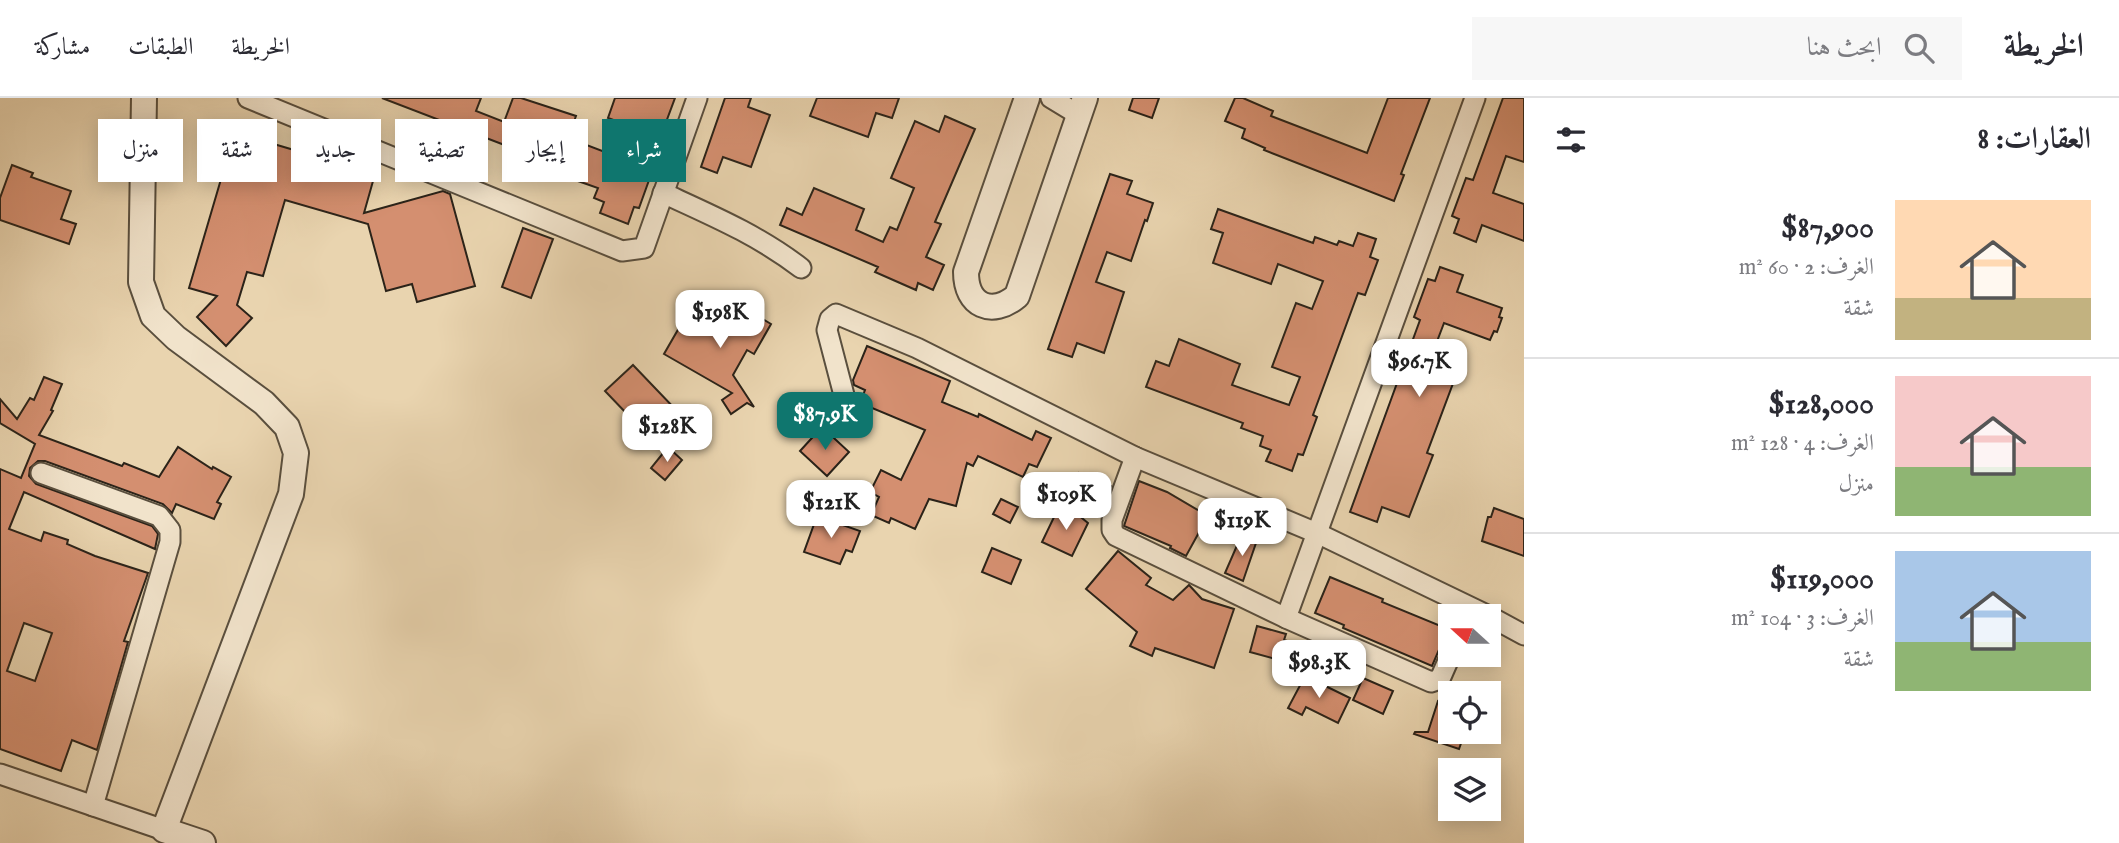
<!DOCTYPE html>
<html lang="ar">
<meta charset="utf-8">
<style>
body{margin:0;font-family:"IM FELL English",Amiri,serif;background:#f7f7f7;color:#2b2b33;direction:rtl;height:100vh;display:flex;flex-direction:column;font-size:26px;white-space:nowrap}
*{box-sizing:border-box;margin:0}
p{font-size:23px;color:#7c7c81}
.icon{flex:none;width:38px;height:38px;fill:none;stroke:currentColor;stroke-width:2;stroke-linecap:round;stroke-linejoin:round}
.map{position:relative;flex:1;overflow:hidden;direction:ltr}
.sheet{display:flex;flex-direction:column;background:#fff;width:595px}
.sheet>*{flex:none}
.top-card{position:absolute;left:21px;top:21px;width:665px;height:63px;direction:rtl;display:flex;gap:14px}
.needle{width:46px;rotate:291deg}
.tools{position:absolute;left:1438px;top:506px;display:grid;gap:14px}
.tools a{display:grid;place-items:center;width:63px;height:63px;border-radius:0px;background:#fff;box-shadow:0 4px 18px #0003;font-size:35px}
.price{position:absolute;translate:-50% -60px;padding:0 16px;border-radius:14px;background:#fff;color:#222;font-size:23px;line-height:46px;filter:drop-shadow(0 2px 4px #0008)}
.price::after{content:'';position:absolute;left:50%;top:42px;width:21px;height:16px;margin-left:-10px;background:inherit;clip-path:polygon(0 0,100% 0,50% 100%)}
.price.active{background:#0f766e;color:#fff}
ul{padding:0;list-style:none}
li{display:flex;align-items:center;gap:21px;height:175px;padding:0 28px}
li+li{border-top:2px solid #e1e1e2}
li span{display:grid;place-items:center;flex:none;width:196px;height:140px;border-radius:0px;color:#555}
li>.icon{margin-inline-start:auto}
span .icon{width:84px;height:84px;fill:#fffc;stroke-width:1}
li b{font-size:30px}
h2{display:flex;justify-content:space-between;align-items:center;height:84px;padding:0 28px;font-size:30px}
.tag{padding:0 24px;border-radius:0px;background:#fff;box-shadow:0 4px 18px #0003;font-size:24px;line-height:63px}
.tag.active{background:#0f766e;color:#fff}
header{display:flex;align-items:center;gap:42px;box-sizing:border-box;height:98px;padding:0 35px;background:#fff;border-bottom:2px solid #e1e1e2}
header strong{font-size:33px}
nav{display:flex;gap:38px;margin-inline-start:auto;font-size:24px}
.search{width:490px;height:63px;background:#f7f7f7;display:flex;align-items:center;gap:18px;box-sizing:border-box;padding:0 24px;border-radius:0px;color:#7c7c81;font-size:26px}
main{display:flex;flex:1;min-height:0}
.map>svg:first-child{display:block}
.building{fill:#d48f70;stroke:#2b2319;stroke-width:2;fill-rule:evenodd}
.lines{fill:none;stroke-linecap:round;stroke-linejoin:round}
.minor-casing{stroke:#5a4f3e;stroke-width:23}
.tertiary-casing{stroke:#5a4f3e;stroke-width:28}
.minor{stroke:#f1e3cb;stroke-width:19}
.tertiary{stroke:#f1e3cb;stroke-width:24}
</style>
<header>
<strong>الخريطة</strong>
<div class="search"><svg class="icon" aria-label="search" viewBox="0 0 24 24"><circle cx="10" cy="10" r="6"/><path d="M15 15l6 6"/></svg>ابحث هنا</div>
<nav><a>الخريطة</a><a>الطبقات</a><a>مشاركة</a></nav>
</header>
<main>
<section class="sheet">
<h2>العقارات: 8<svg class="icon" aria-label="filters" viewBox="0 0 24 24"><path d="M4 7h16M4 17h16"/><circle cx="9" cy="7" r="2"/><circle cx="15" cy="17" r="2"/></svg></h2>
<ul>
<li><span style="background:linear-gradient(#ffd9b3 70%,#c2b280 0)"><svg class="icon" aria-label="home" viewBox="0 0 24 24"><path d="M3 11l9-7 9 7M6 9v11h12V9"/></svg></span><div><b>$87,900</b><p>الغرف: 2 · 60 m²</p><p>شقة</p></div></li>
<li><span style="background:linear-gradient(#f6c9c9 65%,#8fb573 0)"><svg class="icon" aria-label="home" viewBox="0 0 24 24"><path d="M3 11l9-7 9 7M6 9v11h12V9"/></svg></span><div><b>$128,000</b><p>الغرف: 4 · 128 m²</p><p>منزل</p></div></li>
<li><span style="background:linear-gradient(#a9c7e8 65%,#8fb573 0)"><svg class="icon" aria-label="home" viewBox="0 0 24 24"><path d="M3 11l9-7 9 7M6 9v11h12V9"/></svg></span><div><b>$119,000</b><p>الغرف: 3 · 104 m²</p><p>شقة</p></div></li>
</ul>
</section>
<div class="map">
<svg width="1524" height="745" viewBox="0 0 1524 745">
<rect width="100%" height="100%" fill="#e9d4af"/>
<filter id="stains"><feTurbulence type="fractalNoise" baseFrequency=".00286" numOctaves="4"/><feColorMatrix values="0 0 0 0 .2 0 0 0 0 .09 0 0 0 0 .02 0 0 0 .5 -.17"/></filter>
<radialGradient id="worn" r=".72"><stop offset=".6" stop-color="#630" stop-opacity="0"/><stop offset="1" stop-color="#630" stop-opacity=".3"/></radialGradient>
<g class="building">
<path d="M382,0H481L476,13L504,24L513,0H521L576,18L568,40L610,56L622,25L608,20L615,0H675L649,70L653,71L639,110L634,109L628,126L600,115L604,104L594,100L598,90L578,83L580,76Z"/>
<path d="M725,0H751L748,9L770,17L751,69L723,59L717,75L701,69Z"/>
<path d="M817,0H899L892,20L876,15L868,39L810,18Z"/>
<path d="M1133,0H1159L1152,20L1129,12Z"/>
<path d="M1235,0H1243L1273,13L1271,18L1367,55L1388,0H1430L1401,76L1404,77L1394,103L1264,52L1265,50L1242,40L1245,31L1225,23Z"/>
<path d="M1503,0H1524V64L1506,58L1493,95L1524,106V143L1482,127L1476,144L1454,135L1459,121L1452,118L1466,80L1473,82Z"/>
<path d="M945,18L975,31L935,124L941,126L926,159L944,167L933,192L918,185L916,192L875,174L878,169L780,127L787,110L802,117L814,90L864,111L856,132L883,144L890,129L897,132L914,90L891,80L915,23L939,34Z"/>
<path d="M267,44L375,76L364,115L443,93L450,96L475,188L417,204L412,186L386,193L368,126L285,102L263,178L247,174L237,207L252,220L226,248L197,219L217,198L189,190L224,71L243,77L246,66L259,70Z"/>
<path d="M12,67L33,75L31,79L71,93L61,121L76,126L69,146L0,122V100Z"/>
<path d="M1110,76L1132,83L1127,96L1153,105L1147,123L1145,122L1131,163L1107,154L1096,184L1124,194L1104,255L1077,245L1072,259L1048,251Z"/>
<path d="M1218,111L1313,145L1315,139L1337,147L1339,143L1353,148L1358,135L1376,141L1370,159L1378,162L1365,197L1358,195L1313,317L1317,319L1303,357L1298,356L1292,373L1266,363L1271,352L1260,348L1263,338L1241,330L1243,325L1146,289L1156,263L1169,268L1179,241L1240,266L1232,287L1289,307L1300,279L1272,269L1296,205L1312,211L1323,183L1278,166L1271,186L1213,165L1223,135L1211,131Z"/>
<path d="M523,130L553,141L531,200L502,189Z"/>
<path d="M1440,169L1463,177L1457,194L1502,210L1499,219L1502,220L1497,234L1494,233L1490,242L1444,225L1430,262L1458,272L1427,355L1433,357L1409,419L1382,409L1377,424L1350,414L1420,222L1414,219L1428,181L1435,183Z"/>
<path d="M737,206L771,226L754,256L747,252L733,277L754,309L747,305L731,316L722,302L732,295L664,256L683,223L693,229L699,218L716,228L721,218L728,222Z"/>
<path d="M867,248L950,283L942,304L978,319L979,316L1032,342L1036,333L1051,340L1037,369L1029,366L1023,379L978,358L973,368L967,365L956,408L929,401L915,431L891,420L889,425L871,417L879,399L870,394L881,372L901,382L925,332L860,305L865,292L854,287L853,282Z"/>
<path d="M633,267L678,314L651,341L605,293Z"/>
<path d="M44,279L62,286L51,312L53,313L39,337L122,368L124,365L159,379L178,349L212,371L213,369L231,379L217,404L221,406L214,421L176,406L172,415L163,406L45,363H38L30,370L29,378L36,386L152,428L158,436L155,451L24,394L9,431L41,443L44,434L68,442L67,446L95,458L148,475L124,543L128,544L97,652L72,642L61,673L0,651V371L21,380L35,346L0,325V301L17,321L30,300L34,302ZM24,525L52,535L35,583L7,573Z"/>
<path d="M822,329L849,354L827,378L800,353Z"/>
<path d="M668,349L682,362L665,382L651,370Z"/>
<path d="M1079,375L1111,388L1100,418L1067,405Z"/>
<path d="M1139,383L1167,394L1208,418L1186,458L1170,450L1171,448L1124,428Z"/>
<path d="M1001,401L1018,409L1010,425L993,416Z"/>
<path d="M1066,407L1088,425L1072,458L1042,444L1055,417L1061,419Z"/>
<path d="M1494,410L1524,421V458L1482,443L1488,419H1491Z"/>
<path d="M817,418L860,433L852,454L846,452L840,466L804,454Z"/>
<path d="M1242,436L1257,442L1243,483L1225,475Z"/>
<path d="M992,450L1021,462L1011,486L982,474Z"/>
<path d="M1118,453L1151,480L1146,487L1173,502L1189,487L1202,501L1234,511L1214,570L1155,550L1152,558L1130,548L1137,534L1086,491Z"/>
<path d="M1330,479L1383,501L1382,504L1448,531L1432,568L1343,530L1344,527L1315,515Z"/>
<path d="M1257,528L1286,536L1284,542L1313,551L1308,570L1250,554Z"/>
<path d="M1305,578L1350,600L1338,625L1306,609L1302,617L1288,610Z"/>
<path d="M1363,580L1393,593L1383,616L1353,602Z"/>
<path d="M1438,603L1451,607V634H1465L1459,651L1414,636L1415,634H1428Z"/>
</g>
<g class="lines">
<g class="minor-casing">
<g id="minor">
<path d="M248,0L622,153L644,150L697,0"/>
<path d="M1051,0L1079,17"/>
<path d="M663,95C713,118 758,137 801,170"/>
<path d="M851,324L827,232L830,221L836,216L917,250L1135,359L1319,436L1489,518"/>
<path d="M1135,359L1112,422V432L1116,438L1286,520L1431,584L1440,581L1451,556"/>
<path d="M41,375L159,418L170,432V444L93,708"/>
<path d="M1489,518L1524,537"/>
<path d="M1286,520L1475,0"/>
<path d="M0,676L164,732"/>
</g>
</g>
<g class="tertiary-casing">
<g id="tertiary">
<path d="M144,0L141,184L153,218L176,240L264,305L287,329L296,355L291,396L164,732L203,745"/>
<path d="M1027,0L966,174C966,208 992,219 1017,198L1085,0"/>
</g>
</g>
<use href="#minor" class="minor"/>
<use href="#tertiary" class="tertiary"/>
</g>
<rect width="100%" height="100%" filter="url(#stains)"/>
<rect width="100%" height="100%" fill="url(#worn)"/>
</svg>
<div class="tools">
<a><svg class="needle" viewBox="-14 -14 28 28"><path d="M0-13l5 13h-10z" fill="#e53935"/><path d="M0 13l5-13h-10z" fill="#7c7c81"/></svg></a>
<a><svg class="icon" aria-label="locate" viewBox="0 0 24 24"><circle cx="12" cy="12" r="6"/><path d="M12 2v4M12 18v4M2 12h4M18 12h4"/></svg></a>
<a><svg class="icon" aria-label="layers" viewBox="0 0 24 24"><path d="M12 4l9 5-9 5-9-5zM3 14l9 5 9-5"/></svg></a>
</div>
<b class="price" style="left:720px;top:252px">$198K</b>
<b class="price" style="left:1419px;top:301px">$96.7K</b>
<b class="price active" style="left:825px;top:354px">$87.9K</b>
<b class="price" style="left:667px;top:366px">$128K</b>
<b class="price" style="left:1066px;top:434px">$109K</b>
<b class="price" style="left:831px;top:442px">$121K</b>
<b class="price" style="left:1242px;top:460px">$119K</b>
<b class="price" style="left:1319px;top:602px">$98.3K</b>
<div class="top-card">
<a class="tag active">شراء</a>
<a class="tag">إيجار</a>
<a class="tag">تصفية</a>
<a class="tag">جديد</a>
<a class="tag">شقة</a>
<a class="tag">منزل</a>
</div>
</div>
</main>
